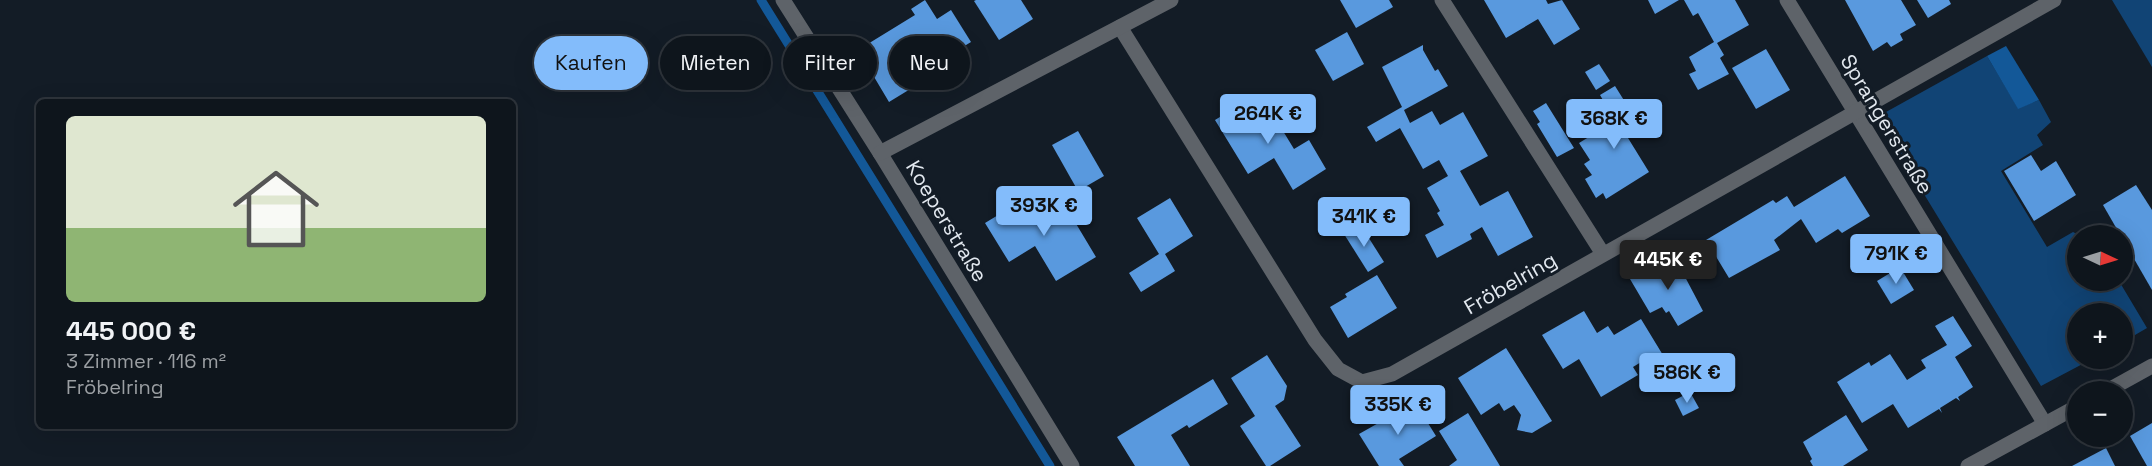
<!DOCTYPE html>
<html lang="de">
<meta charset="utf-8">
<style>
body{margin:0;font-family:"Space Grotesk",sans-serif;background:#171e25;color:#f1f3f6;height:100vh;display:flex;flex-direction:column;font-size:22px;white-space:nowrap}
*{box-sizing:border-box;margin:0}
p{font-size:20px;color:#9b9fa3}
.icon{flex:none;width:33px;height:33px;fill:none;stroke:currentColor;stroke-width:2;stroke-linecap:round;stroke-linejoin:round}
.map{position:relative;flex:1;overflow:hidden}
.drawer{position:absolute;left:36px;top:99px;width:480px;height:330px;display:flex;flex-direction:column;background:#0e151c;border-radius:9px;box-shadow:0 6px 24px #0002,0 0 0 2px #2e343b}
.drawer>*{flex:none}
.guide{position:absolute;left:534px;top:36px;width:570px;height:54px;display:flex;gap:12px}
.needle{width:39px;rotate:94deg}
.buttons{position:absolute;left:2067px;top:225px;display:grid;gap:12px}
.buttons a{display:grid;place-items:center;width:66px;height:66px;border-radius:50%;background:#0e151c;box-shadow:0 6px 24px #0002,0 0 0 2px #2e343b;font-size:30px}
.price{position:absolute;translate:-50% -51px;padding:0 14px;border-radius:6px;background:#83bcfb;color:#111;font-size:20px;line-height:39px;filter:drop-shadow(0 2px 3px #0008)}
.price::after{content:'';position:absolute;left:50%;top:36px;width:18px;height:14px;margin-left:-9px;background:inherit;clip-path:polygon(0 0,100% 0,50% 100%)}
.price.selected{background:#222;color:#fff}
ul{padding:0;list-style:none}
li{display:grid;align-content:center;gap:12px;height:318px;padding:0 30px}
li+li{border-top:2px solid #2e343b}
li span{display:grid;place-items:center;height:186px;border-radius:9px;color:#555}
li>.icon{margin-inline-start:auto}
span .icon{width:108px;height:108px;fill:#fffc;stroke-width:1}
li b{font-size:26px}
.pill{padding:0 21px;border-radius:27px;background:#0e151c;box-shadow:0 6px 24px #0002,0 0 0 2px #2e343b;font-size:21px;line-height:54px}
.pill.selected{background:#83bcfb;color:#111}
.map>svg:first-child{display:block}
.green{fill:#114475}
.water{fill:#135898}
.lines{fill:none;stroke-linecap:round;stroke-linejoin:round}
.stream{stroke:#135898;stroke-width:9}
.building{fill:#5999de}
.street{stroke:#5e6369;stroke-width:15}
.labels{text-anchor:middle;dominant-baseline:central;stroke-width:6;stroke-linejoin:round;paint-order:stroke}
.street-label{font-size:21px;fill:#e2e8ef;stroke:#131c26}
</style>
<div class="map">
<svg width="2152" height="466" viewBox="0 0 2152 466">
<rect width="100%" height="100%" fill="#131c26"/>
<g class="green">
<path d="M2112,0H2152V67Z"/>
<path d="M1987,56L2018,108L2039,100L2051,122L2037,135L2043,145L2001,171L2047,247L2073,232L2079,235L2078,280L2119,281L2147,328L2123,342L2122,314H2078V358L2092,359L2041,386L1877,117Z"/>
</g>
<path class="water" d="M2006,46L2039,100L2018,109L1987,56Z"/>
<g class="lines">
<path class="stream" d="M761,0L1050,466"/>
</g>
<g class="building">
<path d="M925,0L937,19L951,10L971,42L943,59L948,66L889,102L858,50L915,15L911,9Z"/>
<path d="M976,0H1021L1033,19L999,40L974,1Z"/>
<path d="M1340,0H1389L1393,7L1356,28Z"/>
<path d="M1484,0H1546L1548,4L1562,0L1580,29L1554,45L1538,19L1506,38Z"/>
<path d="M1648,0H1679L1655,14Z"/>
<path d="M1684,0H1735L1749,25L1717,43L1724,55L1720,58L1729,74L1698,90L1689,74L1696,71L1689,57L1714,42L1698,13L1693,16Z"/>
<path d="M1845,0H1901L1916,25L1900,34L1903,40L1891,47L1887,42L1873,51Z"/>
<path d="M1917,0H1949L1951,4L1928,18Z"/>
<path d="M1347,32L1364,64L1333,81L1315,50Z"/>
<path d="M1423,45V50L1435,71L1438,69L1448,86L1404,110L1410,123L1432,111L1440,125L1463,112L1488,156L1460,171L1480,206L1508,191L1533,237L1498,256L1482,227L1470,234L1472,239L1437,258L1425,235L1444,225L1437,213L1440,211L1427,188L1448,176L1439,160L1423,169L1400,128L1376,142L1367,127L1402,107L1382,67Z"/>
<path d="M1766,49L1790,90L1756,109L1732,68Z"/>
<path d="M1599,64L1610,81L1596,90L1585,72Z"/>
<path d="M1615,86L1642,129L1628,138L1649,172L1606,199L1603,193L1596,198L1585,179L1592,175L1584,164L1590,160L1579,143L1615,121L1600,95Z"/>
<path d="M1264,100L1294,149L1309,140L1326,169L1293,190L1274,158L1248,174L1215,120L1233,109L1238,116L1241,110L1247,106L1248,109Z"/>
<path d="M1546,103L1574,148L1557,157L1537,124L1540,122L1533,111Z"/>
<path d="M1078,131L1104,176L1078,191L1052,145Z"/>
<path d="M2031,155L2041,171L2056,161L2076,195L2034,221L2004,171Z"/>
<path d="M1845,176L1870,216L1842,233L1838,229L1816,243L1801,219L1774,240L1780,250L1729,278L1706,240L1773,200L1776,203L1787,196L1794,207Z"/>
<path d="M2136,185L2152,210V290L2103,205Z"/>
<path d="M1067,197L1080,219L1075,222L1096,257L1056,281L1035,246L1009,262L985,223L1018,203L1029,221Z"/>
<path d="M1170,198L1193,236L1165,254L1175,271L1141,292L1129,273L1159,254L1137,218Z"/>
<path d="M1360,224L1384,262L1368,272L1344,234Z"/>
<path d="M1674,256L1703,311L1678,326L1669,311L1666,313L1662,307L1650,313L1630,279Z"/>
<path d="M1900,267L1914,290L1891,304L1877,281Z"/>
<path d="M1377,275L1397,308L1348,338L1330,307L1347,297L1345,294Z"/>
<path d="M1584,311L1597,333L1608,326L1614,335L1641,319L1672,370L1658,379L1646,359L1633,367L1638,375L1601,397L1579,359L1563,369L1542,335Z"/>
<path d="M1953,316L1972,346L1955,357L1973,387L1958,397L1960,401L1956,398L1940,408L1942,413L1939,409L1908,428L1893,404L1862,423L1837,382L1869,362L1871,366L1890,354L1907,380L1926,368L1921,360L1947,345L1935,326Z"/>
<path d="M1506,348L1552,421L1532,433L1517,430L1521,415L1514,405L1504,411L1499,403L1481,415L1458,378Z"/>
<path d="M1267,355L1287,386L1284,400L1275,406L1301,446L1270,466H1266L1240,426L1255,416L1231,378Z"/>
<path d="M1213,379L1228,404L1189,428L1187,425L1171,435L1190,466H1135L1117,437Z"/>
<path d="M1690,392L1699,408L1683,416L1675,400Z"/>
<path d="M1413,399L1436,436L1399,459L1404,466H1379L1359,434L1412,404L1410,401Z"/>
<path d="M1468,413L1488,446L1500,466H1449L1457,460L1439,431Z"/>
<path d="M1846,415L1868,450L1843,466H1813L1810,461L1812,459L1803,442Z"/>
<path d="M2152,423V466H2147L2130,436Z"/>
<path d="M2106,448L2115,466H2072Z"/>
</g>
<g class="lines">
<g class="street">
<path d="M783,0L880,153L1072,466"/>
<path d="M1442,0L1603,254"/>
<path d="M1787,0L2045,424"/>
<path d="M1120,27L1315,340L1338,369L1362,382L1392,374L2054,0"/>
<path d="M880,153L1171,0"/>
<path d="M2105,392L2152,366"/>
<path d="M1968,466L2078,406"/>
</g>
</g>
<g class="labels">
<g class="street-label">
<text transform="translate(1887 124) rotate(59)">Sprangerstraße</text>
<text transform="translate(947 221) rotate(59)">Koeperstraße</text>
<text transform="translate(1510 283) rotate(-30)">Fröbelring</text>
</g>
</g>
</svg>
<div class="buttons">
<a><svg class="needle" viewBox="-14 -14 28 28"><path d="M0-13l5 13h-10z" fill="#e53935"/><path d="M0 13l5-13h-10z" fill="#9b9fa3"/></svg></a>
<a>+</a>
<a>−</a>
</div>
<b class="price" style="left:1268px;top:145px">264K €</b>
<b class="price" style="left:1614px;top:150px">368K €</b>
<b class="price" style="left:1044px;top:237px">393K €</b>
<b class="price" style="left:1364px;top:248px">341K €</b>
<b class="price" style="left:1896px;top:285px">791K €</b>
<b class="price selected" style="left:1668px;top:291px">445K €</b>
<b class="price" style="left:1687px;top:404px">586K €</b>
<b class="price" style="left:1398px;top:436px">335K €</b>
<div class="guide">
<a class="pill selected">Kaufen</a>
<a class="pill">Mieten</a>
<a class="pill">Filter</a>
<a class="pill">Neu</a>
</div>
<section class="drawer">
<ul>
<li><span style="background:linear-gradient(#dfe7d0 60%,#8fb573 0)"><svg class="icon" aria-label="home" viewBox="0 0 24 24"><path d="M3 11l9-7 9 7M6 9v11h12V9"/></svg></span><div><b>445 000 €</b><p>3 Zimmer · 116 m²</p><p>Fröbelring</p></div></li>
</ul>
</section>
</div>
